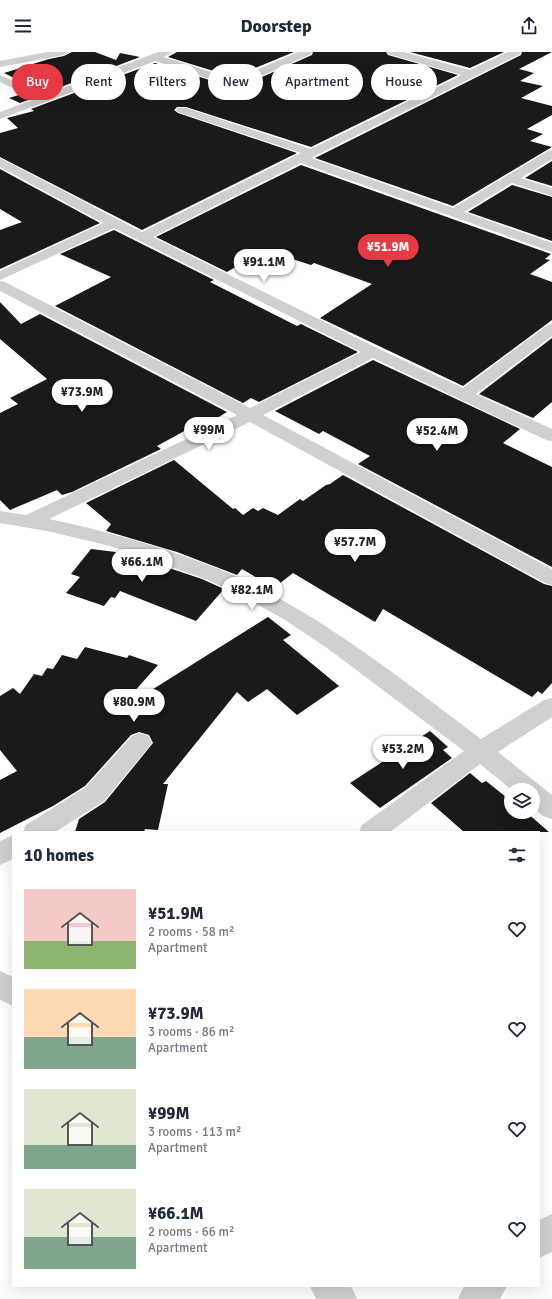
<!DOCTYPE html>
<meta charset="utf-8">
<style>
body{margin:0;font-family:Signika,sans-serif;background:#f2f2f3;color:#1f2937;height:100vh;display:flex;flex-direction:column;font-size:15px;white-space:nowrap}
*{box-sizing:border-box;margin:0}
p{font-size:13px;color:#747a83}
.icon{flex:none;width:22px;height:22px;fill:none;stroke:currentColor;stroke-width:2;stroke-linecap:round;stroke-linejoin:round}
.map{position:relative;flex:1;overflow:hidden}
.drawer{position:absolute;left:12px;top:779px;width:528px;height:456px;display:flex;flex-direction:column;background:#fff;border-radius:0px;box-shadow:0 4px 16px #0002}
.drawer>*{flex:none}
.banner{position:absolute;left:12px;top:12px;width:528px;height:36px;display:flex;gap:8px}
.buttons{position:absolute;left:504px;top:731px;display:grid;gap:8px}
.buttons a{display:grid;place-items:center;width:36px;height:36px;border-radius:50%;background:#fff;box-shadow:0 4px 16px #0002;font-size:20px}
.price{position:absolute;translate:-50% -34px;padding:0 9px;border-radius:14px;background:#fff;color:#222;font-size:13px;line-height:26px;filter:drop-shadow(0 1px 2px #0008)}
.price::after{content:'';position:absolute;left:50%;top:24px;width:12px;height:9px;margin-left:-6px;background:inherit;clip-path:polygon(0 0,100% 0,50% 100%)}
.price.current{background:#e63946;color:#fff}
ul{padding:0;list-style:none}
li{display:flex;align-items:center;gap:12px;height:100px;padding:0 12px}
li span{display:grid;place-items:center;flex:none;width:112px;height:80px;border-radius:0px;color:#555}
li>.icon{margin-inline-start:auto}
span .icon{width:48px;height:48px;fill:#fffc;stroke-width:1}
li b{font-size:17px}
h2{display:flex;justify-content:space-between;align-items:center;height:48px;padding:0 12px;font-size:17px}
.tag{padding:0 14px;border-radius:18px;background:#fff;box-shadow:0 4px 16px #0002;font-size:14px;line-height:36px}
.tag.current{background:#e63946;color:#fff}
header{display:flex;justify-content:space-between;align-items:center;height:52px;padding:0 12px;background:#fff;font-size:18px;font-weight:700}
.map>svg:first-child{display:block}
.building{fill:#1a1a1a}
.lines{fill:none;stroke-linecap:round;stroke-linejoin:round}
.minor{fill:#d0d0d0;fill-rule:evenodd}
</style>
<header><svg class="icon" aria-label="menu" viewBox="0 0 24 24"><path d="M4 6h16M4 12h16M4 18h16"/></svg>Doorstep<svg class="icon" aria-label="share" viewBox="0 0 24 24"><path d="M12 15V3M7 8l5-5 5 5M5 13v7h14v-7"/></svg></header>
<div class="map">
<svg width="552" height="1247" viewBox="0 0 552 1247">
<rect width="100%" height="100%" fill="#fff"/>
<g class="building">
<path d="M72,0H95L116,8L120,1L140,5L45,41L4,21L49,7L64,4Z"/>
<path d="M177,0H294L233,25L168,5Z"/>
<path d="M313,0H386L388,3L458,23L311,95L186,55H177L174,58L178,61L297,101L142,178L0,105V81L18,76L7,66L34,59L31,57L155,11L219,31L233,34L248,31L312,3Z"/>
<path d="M410,0H504L470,16Z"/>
<path d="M522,0H552L519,17L534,21L520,29L543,34L521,46L552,54V63L527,77L543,82L530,89L552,95L453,154L315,106L521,3Z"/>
<path d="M22,42L31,47L20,51L9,46Z"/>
<path d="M552,109V134L525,126Z"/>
<path d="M301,113L551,202L545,207L550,208L530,222L552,230V268L463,334L320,266L372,232L314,211L311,213L264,198L227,220L156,185Z"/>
<path d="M0,117L100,171L0,217V178L22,170L0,157Z"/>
<path d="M512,133L552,145V189L468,160Z"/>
<path d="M114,178L214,228L210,230L297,274L301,272L307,275L358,300L259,350L251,346L243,351L55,254L111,225L60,202Z"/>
<path d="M0,250L21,272L40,262L227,360L212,369L209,367L200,372L199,371L157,394L161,397L72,440L62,443L57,438L10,458L0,448V361L18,352L10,346L47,327L0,287Z"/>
<path d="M552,286V350L533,366L479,342Z"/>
<path d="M373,308L520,377L503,391L552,415V515L358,412L370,404L323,379L319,382L275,359Z"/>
<path d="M174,408L233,457L235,456L243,463L253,456L258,459L263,456L278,463L300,447L303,449L326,433L330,432L343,423L544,532L552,534V631L542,642L538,639L532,645L383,557L375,570L293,521L274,536L242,517L237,523L177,500L106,479L111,472L86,451Z"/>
<path d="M91,497L124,501L202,527L224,537L196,569L120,539L115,546L111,545L104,554L66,541L80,525L71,522Z"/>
<path d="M268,565L291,583L283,588L339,634L297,663L267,637L248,650L237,640L163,732H168L158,778L145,777L144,780H75L79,767L105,750L153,691L149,683L139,680L131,683L85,734L53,754L0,781V728L17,719L0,698V644L13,636L20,642L34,622L42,624L47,616L53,617L62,603L77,607L85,595L127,606L129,603L158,613L115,661Z"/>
<path d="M430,679L448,695L443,698L452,706L380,756L350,731Z"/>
<path d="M470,721L482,731L486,729L511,749V760H526L549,780H464L431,751Z"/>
</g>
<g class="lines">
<g class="minor">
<path d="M47,0H69L64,3L0,15V9Z"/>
<path d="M158,0H173L164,5L233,27L240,25L298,0H312L311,2L247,30L233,33L219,30L155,9L0,67V60L35,47L0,30V23L45,43Z"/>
<path d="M387,0H404L470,18L508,0H521L520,2L311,106L453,156L548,99L552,98V107L521,126L552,136V144L512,131L464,160L552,191V200L301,111L153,185L379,297L463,336L546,274L552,272V284L476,342L552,377V389L546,388L373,306L263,363L552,517V533L545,531L250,370L49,467C99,477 147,491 195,508C216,516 236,523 256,534C337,575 409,633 481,687L544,648L552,646V665L498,700L552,743V767L543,764L533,755V738H512L480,712L390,780H359L362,773L464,699L327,596L285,568L241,543L203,526L110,494L47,479L0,471V459L26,463L237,363L0,239V229L5,230L250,356L361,300L114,176L0,228V219L103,171L0,115V106L142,180L301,101L178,60L176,58L178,56H186L311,97L462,23L388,2Z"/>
<path d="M140,681L148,684L152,690L148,696L104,749L55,780H23L26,773L86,735L132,684Z"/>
<path d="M13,783V807L0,813V789Z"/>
<path d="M0,919L13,925V954L0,948Z"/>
<path d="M552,1162V1200L539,1206V1168Z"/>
<path d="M310,1234H351L357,1247H316Z"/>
<path d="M464,1234H507L500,1247H458Z"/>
</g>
</g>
</svg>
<div class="buttons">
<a><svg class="icon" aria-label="layers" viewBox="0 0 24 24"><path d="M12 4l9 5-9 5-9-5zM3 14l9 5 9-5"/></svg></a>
</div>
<b class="price current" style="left:388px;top:216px">¥51.9M</b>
<b class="price" style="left:264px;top:231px">¥91.1M</b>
<b class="price" style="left:82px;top:361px">¥73.9M</b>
<b class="price" style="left:209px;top:399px">¥99M</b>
<b class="price" style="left:437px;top:400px">¥52.4M</b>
<b class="price" style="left:355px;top:511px">¥57.7M</b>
<b class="price" style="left:142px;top:531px">¥66.1M</b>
<b class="price" style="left:252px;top:559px">¥82.1M</b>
<b class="price" style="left:134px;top:671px">¥80.9M</b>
<b class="price" style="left:403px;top:718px">¥53.2M</b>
<div class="banner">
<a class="tag current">Buy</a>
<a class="tag">Rent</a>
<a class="tag">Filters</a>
<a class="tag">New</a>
<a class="tag">Apartment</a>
<a class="tag">House</a>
</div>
<section class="drawer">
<h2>10 homes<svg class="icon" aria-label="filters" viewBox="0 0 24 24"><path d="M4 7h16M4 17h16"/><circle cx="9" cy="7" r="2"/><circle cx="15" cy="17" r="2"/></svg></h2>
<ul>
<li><span style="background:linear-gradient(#f6c9c9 65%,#8fb573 0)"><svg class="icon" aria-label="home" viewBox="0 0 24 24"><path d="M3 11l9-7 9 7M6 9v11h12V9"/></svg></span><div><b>¥51.9M</b><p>2 rooms · 58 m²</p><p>Apartment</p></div><svg class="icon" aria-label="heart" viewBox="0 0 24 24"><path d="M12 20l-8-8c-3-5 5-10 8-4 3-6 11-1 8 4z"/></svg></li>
<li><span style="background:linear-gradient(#ffd9b3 60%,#7fa58c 0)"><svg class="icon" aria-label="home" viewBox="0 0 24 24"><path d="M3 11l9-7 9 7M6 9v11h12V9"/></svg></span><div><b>¥73.9M</b><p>3 rooms · 86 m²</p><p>Apartment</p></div><svg class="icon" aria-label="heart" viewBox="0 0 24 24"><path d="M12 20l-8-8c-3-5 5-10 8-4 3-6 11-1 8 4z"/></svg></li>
<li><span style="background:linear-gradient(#dfe7d0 70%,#7fa58c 0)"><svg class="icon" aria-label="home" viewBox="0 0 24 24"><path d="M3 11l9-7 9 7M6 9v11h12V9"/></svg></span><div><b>¥99M</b><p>3 rooms · 113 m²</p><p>Apartment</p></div><svg class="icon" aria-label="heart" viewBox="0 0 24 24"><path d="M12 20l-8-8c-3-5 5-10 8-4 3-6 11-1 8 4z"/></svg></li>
<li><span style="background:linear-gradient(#dfe7d0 60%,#7fa58c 0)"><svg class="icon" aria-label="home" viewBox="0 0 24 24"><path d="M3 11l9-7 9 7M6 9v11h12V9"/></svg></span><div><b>¥66.1M</b><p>2 rooms · 66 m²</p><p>Apartment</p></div><svg class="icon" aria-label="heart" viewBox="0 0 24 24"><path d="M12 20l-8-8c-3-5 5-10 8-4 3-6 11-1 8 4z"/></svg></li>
</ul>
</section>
</div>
